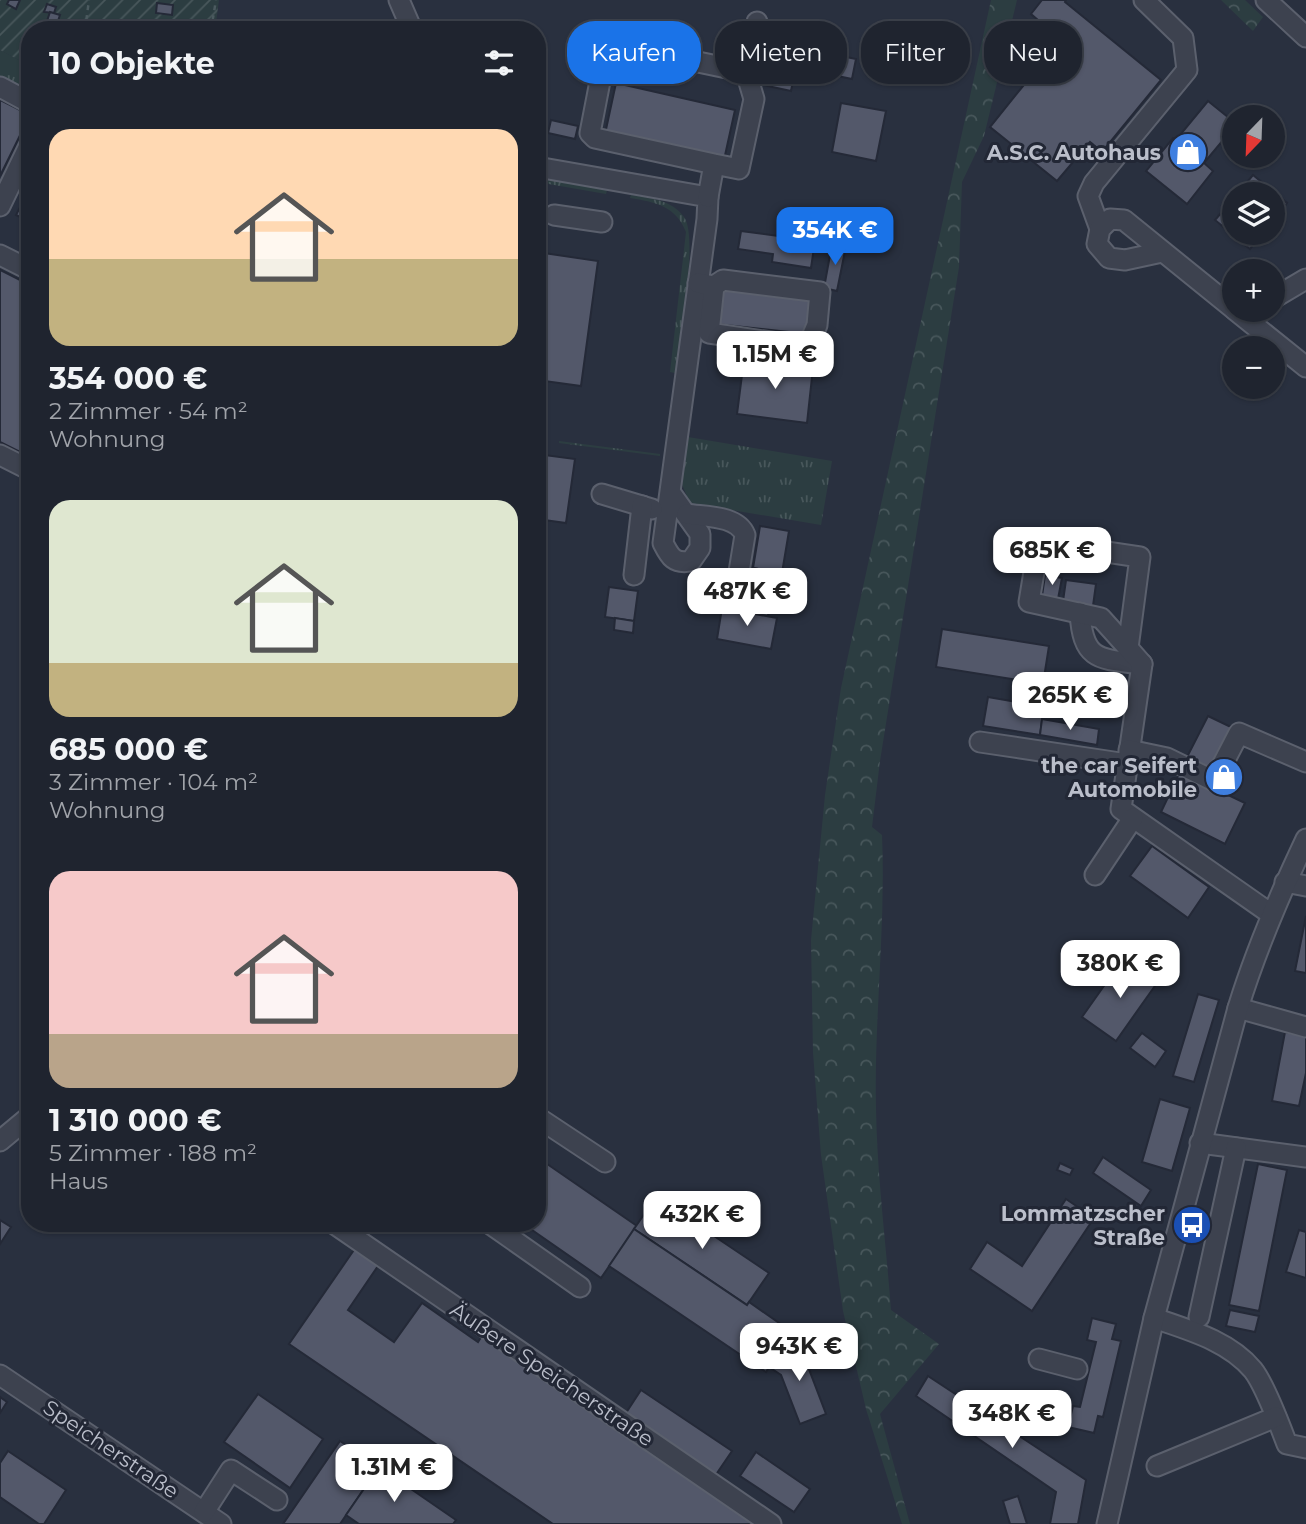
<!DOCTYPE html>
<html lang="de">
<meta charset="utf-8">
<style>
body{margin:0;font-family:Montserrat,sans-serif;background:#2c303b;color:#f1f3f6;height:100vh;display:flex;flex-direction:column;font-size:26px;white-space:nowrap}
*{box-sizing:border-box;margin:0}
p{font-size:23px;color:#a1a4aa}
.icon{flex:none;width:38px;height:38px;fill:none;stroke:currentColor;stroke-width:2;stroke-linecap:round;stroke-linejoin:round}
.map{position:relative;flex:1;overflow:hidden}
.sheet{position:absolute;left:21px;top:21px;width:525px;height:1211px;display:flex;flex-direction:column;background:#1f242f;border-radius:28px;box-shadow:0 2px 5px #0004,0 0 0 2px #3c414b}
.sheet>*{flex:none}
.banner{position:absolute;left:567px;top:21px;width:634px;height:63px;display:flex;gap:14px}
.needle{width:46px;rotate:203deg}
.buttons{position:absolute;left:1222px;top:105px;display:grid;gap:14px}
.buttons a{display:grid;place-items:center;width:63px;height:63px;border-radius:50%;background:#1f242f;box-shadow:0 2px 5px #0004,0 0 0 2px #3c414b;font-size:35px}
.price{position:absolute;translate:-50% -60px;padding:0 16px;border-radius:14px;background:#fff;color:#222;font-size:23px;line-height:46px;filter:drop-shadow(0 2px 4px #0008)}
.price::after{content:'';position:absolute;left:50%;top:42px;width:21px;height:16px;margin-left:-10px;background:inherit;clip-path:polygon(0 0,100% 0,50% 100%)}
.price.on{background:#1a73e8;color:#fff}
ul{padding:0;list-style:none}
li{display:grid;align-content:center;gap:14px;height:371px;padding:0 28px}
li span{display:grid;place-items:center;height:217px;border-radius:21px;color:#555}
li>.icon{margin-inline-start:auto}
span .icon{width:126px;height:126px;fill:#fffc;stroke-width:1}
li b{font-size:30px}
h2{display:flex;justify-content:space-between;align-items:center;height:84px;padding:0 28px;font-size:30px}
.chip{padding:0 24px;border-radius:28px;background:#1f242f;box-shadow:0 2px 5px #0004,0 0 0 2px #3c414b;font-size:24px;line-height:63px}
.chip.on{background:#1a73e8;color:#fff}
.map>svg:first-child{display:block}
.grass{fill:url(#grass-tufts)}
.forest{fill:url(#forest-crowns)}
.garden{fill:url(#garden-furrows)}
.building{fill:#53586a;stroke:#242937;stroke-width:2}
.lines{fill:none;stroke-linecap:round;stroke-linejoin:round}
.minor-casing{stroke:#5b606d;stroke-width:23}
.path{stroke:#4b5a5f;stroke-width:2.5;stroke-dasharray:5 5;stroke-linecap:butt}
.minor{stroke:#3d424f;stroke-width:19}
.labels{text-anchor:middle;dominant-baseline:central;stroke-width:6;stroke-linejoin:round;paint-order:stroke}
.poi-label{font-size:21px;font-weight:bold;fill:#babeca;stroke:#222735;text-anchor:end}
.street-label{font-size:21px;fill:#babeca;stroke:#222735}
</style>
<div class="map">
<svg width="1306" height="1524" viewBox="0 0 1306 1524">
<defs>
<pattern id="grass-tufts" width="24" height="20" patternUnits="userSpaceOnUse" patternTransform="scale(1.75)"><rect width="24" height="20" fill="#2c3d41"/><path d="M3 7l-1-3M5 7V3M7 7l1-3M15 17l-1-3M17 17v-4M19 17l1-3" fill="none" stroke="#48575b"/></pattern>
<pattern id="forest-crowns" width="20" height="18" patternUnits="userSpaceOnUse" patternTransform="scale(1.75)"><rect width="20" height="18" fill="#2c3d41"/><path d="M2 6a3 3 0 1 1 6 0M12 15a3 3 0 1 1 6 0" fill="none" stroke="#48575b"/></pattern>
<pattern id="garden-furrows" width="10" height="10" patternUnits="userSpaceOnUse" patternTransform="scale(1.75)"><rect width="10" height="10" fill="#2c3d41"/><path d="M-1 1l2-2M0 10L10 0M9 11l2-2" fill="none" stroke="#48575b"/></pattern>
</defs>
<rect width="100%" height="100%" fill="#29303f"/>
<g class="grass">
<path d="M0,50L30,66V96L0,81Z"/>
<path d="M537,178L607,190L606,194L537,182Z"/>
<path d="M631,195C650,198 672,200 684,217C699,238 679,343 675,373L670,372L686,232C676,206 655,202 630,198Z"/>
<path d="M682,436L832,461L821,525L690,503L680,480Z"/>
<path d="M559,441L660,454V456L559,443Z"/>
</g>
<g class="forest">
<path d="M991,0H1017L984,136L962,182L959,267L880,761L872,827L882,835C886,926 874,1017 876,1108C877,1175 886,1243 891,1310L939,1344L880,1414L910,1524H902L866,1409L843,1311L821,1155L813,1053L811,940L825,795L841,688Z"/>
<path d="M1221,0H1245L1263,17L1253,31Z"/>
</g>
<path class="garden" d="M0,0H219L215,30H30V66L0,50Z"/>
<g class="building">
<path d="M9,0H20L16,9L7,4Z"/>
<path d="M1042,0H1066L1065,2L1161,80L1102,152L1090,142L1057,181L990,127L1023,86L1007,72L1045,26L1031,14Z"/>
<path d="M157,3L173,5L172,15L156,13Z"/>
<path d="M47,4L56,7L54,13L44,12Z"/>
<path d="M50,12L60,15L55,30H44Z"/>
<path d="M126,22L142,24L141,30H125Z"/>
<path d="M68,23L78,25L77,30H67Z"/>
<path d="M155,26L171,28V30H155Z"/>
<path d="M776,26L803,32L791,91L763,85Z"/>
<path d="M822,52L856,59L852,79L818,72Z"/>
<path d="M616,83L735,110L724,160L605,134Z"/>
<path d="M0,100L30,115L0,176Z"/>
<path d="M1208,101L1234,122V127L1204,163L1213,171L1187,204L1146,171L1173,138L1176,140Z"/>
<path d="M841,103L886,111L876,161L832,152Z"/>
<path d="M551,120L578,126L575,139L548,133Z"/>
<path d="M1253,175L1287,203L1272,222V194H1237Z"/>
<path d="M30,188V222L16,215Z"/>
<path d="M1234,198V233H1263L1250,249L1215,220Z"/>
<path d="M741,231L815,241L811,268L772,262L773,254L738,249Z"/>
<path d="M832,244L846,246L837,291L824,288Z"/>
<path d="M537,252L598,261L581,386L537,380Z"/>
<path d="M0,270L30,285V457L0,442Z"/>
<path d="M720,283L812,294L807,334L716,324Z"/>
<path d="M744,359L813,368L807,423L737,414Z"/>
<path d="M537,454L575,459L566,523L537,519Z"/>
<path d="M760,526L789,531L782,573L753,568Z"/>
<path d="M748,567L775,572L768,616L741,612Z"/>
<path d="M1045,575L1062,578L1058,599L1042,596Z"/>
<path d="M1066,580L1096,584L1093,606L1063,601Z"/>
<path d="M609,587L638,591L634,621L605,617Z"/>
<path d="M722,608L777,618L771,649L717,639Z"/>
<path d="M615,618L634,621L633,633L614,630Z"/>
<path d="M942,629L1049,646L1043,684L936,667Z"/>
<path d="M988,697L1044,707L1040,735L983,726Z"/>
<path d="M1208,716L1233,728L1212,769L1187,757Z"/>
<path d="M1042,719L1099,729L1097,745L1040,735Z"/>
<path d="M1180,772L1245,803L1225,844L1161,812Z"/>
<path d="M1152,846L1209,887L1188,918L1130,876Z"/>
<path d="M1306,916V973L1295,971Z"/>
<path d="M1123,959L1157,983L1116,1041L1082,1017Z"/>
<path d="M1198,994L1219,1000L1194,1082L1173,1076Z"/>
<path d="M1285,1032L1306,1036V1073L1299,1106L1272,1101Z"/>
<path d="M1142,1033L1166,1051L1155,1067L1130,1048Z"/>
<path d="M1160,1099L1190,1108L1172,1171L1142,1162Z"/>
<path d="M537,1157L637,1226L601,1278L522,1223H537Z"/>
<path d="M1103,1157L1151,1190L1141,1206L1093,1173Z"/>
<path d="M1060,1163L1073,1169L1070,1175L1057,1170Z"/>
<path d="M1258,1164L1287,1170L1259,1311L1229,1305Z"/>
<path d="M656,1197L769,1273L747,1305L634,1229Z"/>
<path d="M1066,1199L1094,1218L1032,1311L970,1269L987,1242L1022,1266Z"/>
<path d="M0,1220L11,1227L0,1244Z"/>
<path d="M634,1229L747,1305L749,1302L792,1332L766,1372L609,1266Z"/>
<path d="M1299,1230L1306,1232V1278L1286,1272Z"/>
<path d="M356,1247L380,1263L348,1310L394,1342L422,1303L478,1342L483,1334L763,1524H553L289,1344Z"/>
<path d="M1230,1310L1259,1316L1255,1332L1226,1326Z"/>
<path d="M1092,1318L1116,1324L1112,1339L1121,1341L1103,1417L1098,1416L1094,1433L1068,1427L1073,1406L1080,1407L1096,1342L1087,1340Z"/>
<path d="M786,1341L802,1351L826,1414L800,1424L781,1375L769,1367Z"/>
<path d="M928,1376L1086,1480L1078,1524H1050L1056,1492L916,1396Z"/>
<path d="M641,1390L732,1451L715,1476L624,1416Z"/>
<path d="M258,1394L323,1439L290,1488L224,1442Z"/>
<path d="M0,1397L7,1402L0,1413Z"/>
<path d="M340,1441L379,1467L340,1524H283Z"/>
<path d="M8,1451L66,1490L44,1524H39L0,1497V1463Z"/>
<path d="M756,1452L810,1489L794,1512L740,1476Z"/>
<path d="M379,1467L456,1520L453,1524H359L346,1515Z"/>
<path d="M1018,1496L1027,1524H1010L1003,1501Z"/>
</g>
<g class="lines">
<g class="minor-casing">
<g id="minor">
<path d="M399,0L412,30"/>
<path d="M1266,0L1306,37"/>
<path d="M746,72L757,22"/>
<path d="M0,87L30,103"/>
<path d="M537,167L708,197L707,219L663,543C670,557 674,564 691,561L700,548V534L670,492"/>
<path d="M708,197L714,164L595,138L590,133L602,71L626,47L746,72L754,99L739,169L714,164"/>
<path d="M0,206L30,144"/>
<path d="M554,215L602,222"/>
<path d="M1100,229L1088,196L1094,183L1187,70L1183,38L1144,0"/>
<path d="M1162,252L1125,260L1109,258L1097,244L1100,229L1110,219L1124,220L1234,309"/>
<path d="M0,255L30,270"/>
<path d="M698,283L714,286L709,333L798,346L809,344L817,325L820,292L723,280L714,286"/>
<path d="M1272,299L1306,279"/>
<path d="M1235,310L1306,367"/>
<path d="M0,455L30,470"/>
<path d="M602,494L652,509"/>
<path d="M687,514C705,517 737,515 745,535L736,590"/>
<path d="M634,575L642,506"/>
<path d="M1080,613C1083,661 1099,659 1142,664"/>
<path d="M1128,648L1101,618L1029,602L1039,542L1140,557L1128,648L1142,664L1121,809L1271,914"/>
<path d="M980,742L1127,764"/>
<path d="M1129,750L1167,758L1214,781L1239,733L1306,762"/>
<path d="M1095,875L1133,818"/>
<path d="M1285,882L1306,886"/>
<path d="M1238,1008L1306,1027"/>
<path d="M537,1117L605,1162"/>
<path d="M0,1141L30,1116"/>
<path d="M1200,1143L1306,1157"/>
<path d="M333,1223L771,1524"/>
<path d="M489,1223L580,1287"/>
<path d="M1199,1317L1236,1148"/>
<path d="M1154,1318C1189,1330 1229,1341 1253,1370C1265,1385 1280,1426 1287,1444L1306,1448"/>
<path d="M1039,1359L1077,1369"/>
<path d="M0,1375L221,1524"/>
<path d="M1157,1466L1276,1417"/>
<path d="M204,1512L231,1470L277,1500"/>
<path d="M1107,1524L1154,1318L1238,1008C1256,949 1280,894 1306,839"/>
</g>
</g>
<g class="path">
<path d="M85,30L89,0"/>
<path d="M211,30L216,0"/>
</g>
<use href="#minor" class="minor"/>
</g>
<defs>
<g id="shop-disc" transform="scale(2.0125)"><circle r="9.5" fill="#3f7fe0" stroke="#222735"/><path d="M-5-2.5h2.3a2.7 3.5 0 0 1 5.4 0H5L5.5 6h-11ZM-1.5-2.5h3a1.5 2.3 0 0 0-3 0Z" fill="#fff"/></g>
<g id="bus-disc" transform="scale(2.0125)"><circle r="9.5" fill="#1a4fb4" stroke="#222735"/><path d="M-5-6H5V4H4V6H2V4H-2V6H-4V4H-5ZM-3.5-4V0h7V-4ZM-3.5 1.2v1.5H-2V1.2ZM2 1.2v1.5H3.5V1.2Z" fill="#fff"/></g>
</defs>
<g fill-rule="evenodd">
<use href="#shop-disc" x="1188" y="152"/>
<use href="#shop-disc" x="1224" y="777"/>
<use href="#bus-disc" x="1192" y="1225"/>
</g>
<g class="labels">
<g class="poi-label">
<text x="1161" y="152">A.S.C. Autohaus</text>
<text x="1197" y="765">the car Seifert<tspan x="1197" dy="24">Automobile</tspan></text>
<text x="1165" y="1213">Lommatzscher<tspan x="1165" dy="24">Straße</tspan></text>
</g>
<g class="street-label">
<text transform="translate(552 1374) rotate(34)">Äußere Speicherstraße</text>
<text transform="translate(111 1449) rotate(34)">Speicherstraße</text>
</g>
</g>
</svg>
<div class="buttons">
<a><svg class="needle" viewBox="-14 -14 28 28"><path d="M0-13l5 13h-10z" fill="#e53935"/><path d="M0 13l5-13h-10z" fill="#a1a4aa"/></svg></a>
<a><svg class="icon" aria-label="layers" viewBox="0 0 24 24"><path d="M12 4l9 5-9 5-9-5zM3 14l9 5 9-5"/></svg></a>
<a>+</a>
<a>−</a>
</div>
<b class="price on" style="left:835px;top:267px">354K €</b>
<b class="price" style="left:775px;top:391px">1.15M €</b>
<b class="price" style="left:1052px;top:587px">685K €</b>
<b class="price" style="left:747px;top:628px">487K €</b>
<b class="price" style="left:1070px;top:732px">265K €</b>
<b class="price" style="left:1120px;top:1000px">380K €</b>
<b class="price" style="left:702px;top:1251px">432K €</b>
<b class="price" style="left:799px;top:1383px">943K €</b>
<b class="price" style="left:1012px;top:1450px">348K €</b>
<b class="price" style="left:394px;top:1504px">1.31M €</b>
<div class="banner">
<a class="chip on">Kaufen</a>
<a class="chip">Mieten</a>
<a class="chip">Filter</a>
<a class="chip">Neu</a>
</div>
<section class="sheet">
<h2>10 Objekte<svg class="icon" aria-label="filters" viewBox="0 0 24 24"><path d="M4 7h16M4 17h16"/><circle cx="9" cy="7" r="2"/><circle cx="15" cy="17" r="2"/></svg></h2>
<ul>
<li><span style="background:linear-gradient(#ffd9b3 60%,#c2b280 0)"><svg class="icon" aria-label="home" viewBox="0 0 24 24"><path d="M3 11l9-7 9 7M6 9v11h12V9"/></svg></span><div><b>354 000 €</b><p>2 Zimmer · 54 m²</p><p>Wohnung</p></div></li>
<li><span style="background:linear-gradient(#dfe7d0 75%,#c2b280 0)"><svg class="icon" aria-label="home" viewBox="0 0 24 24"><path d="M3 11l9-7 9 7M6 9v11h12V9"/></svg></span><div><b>685 000 €</b><p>3 Zimmer · 104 m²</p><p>Wohnung</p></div></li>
<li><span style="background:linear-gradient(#f6c9c9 75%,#b9a48a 0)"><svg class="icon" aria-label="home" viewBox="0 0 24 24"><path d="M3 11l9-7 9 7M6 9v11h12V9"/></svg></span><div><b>1 310 000 €</b><p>5 Zimmer · 188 m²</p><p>Haus</p></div></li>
</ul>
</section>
</div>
